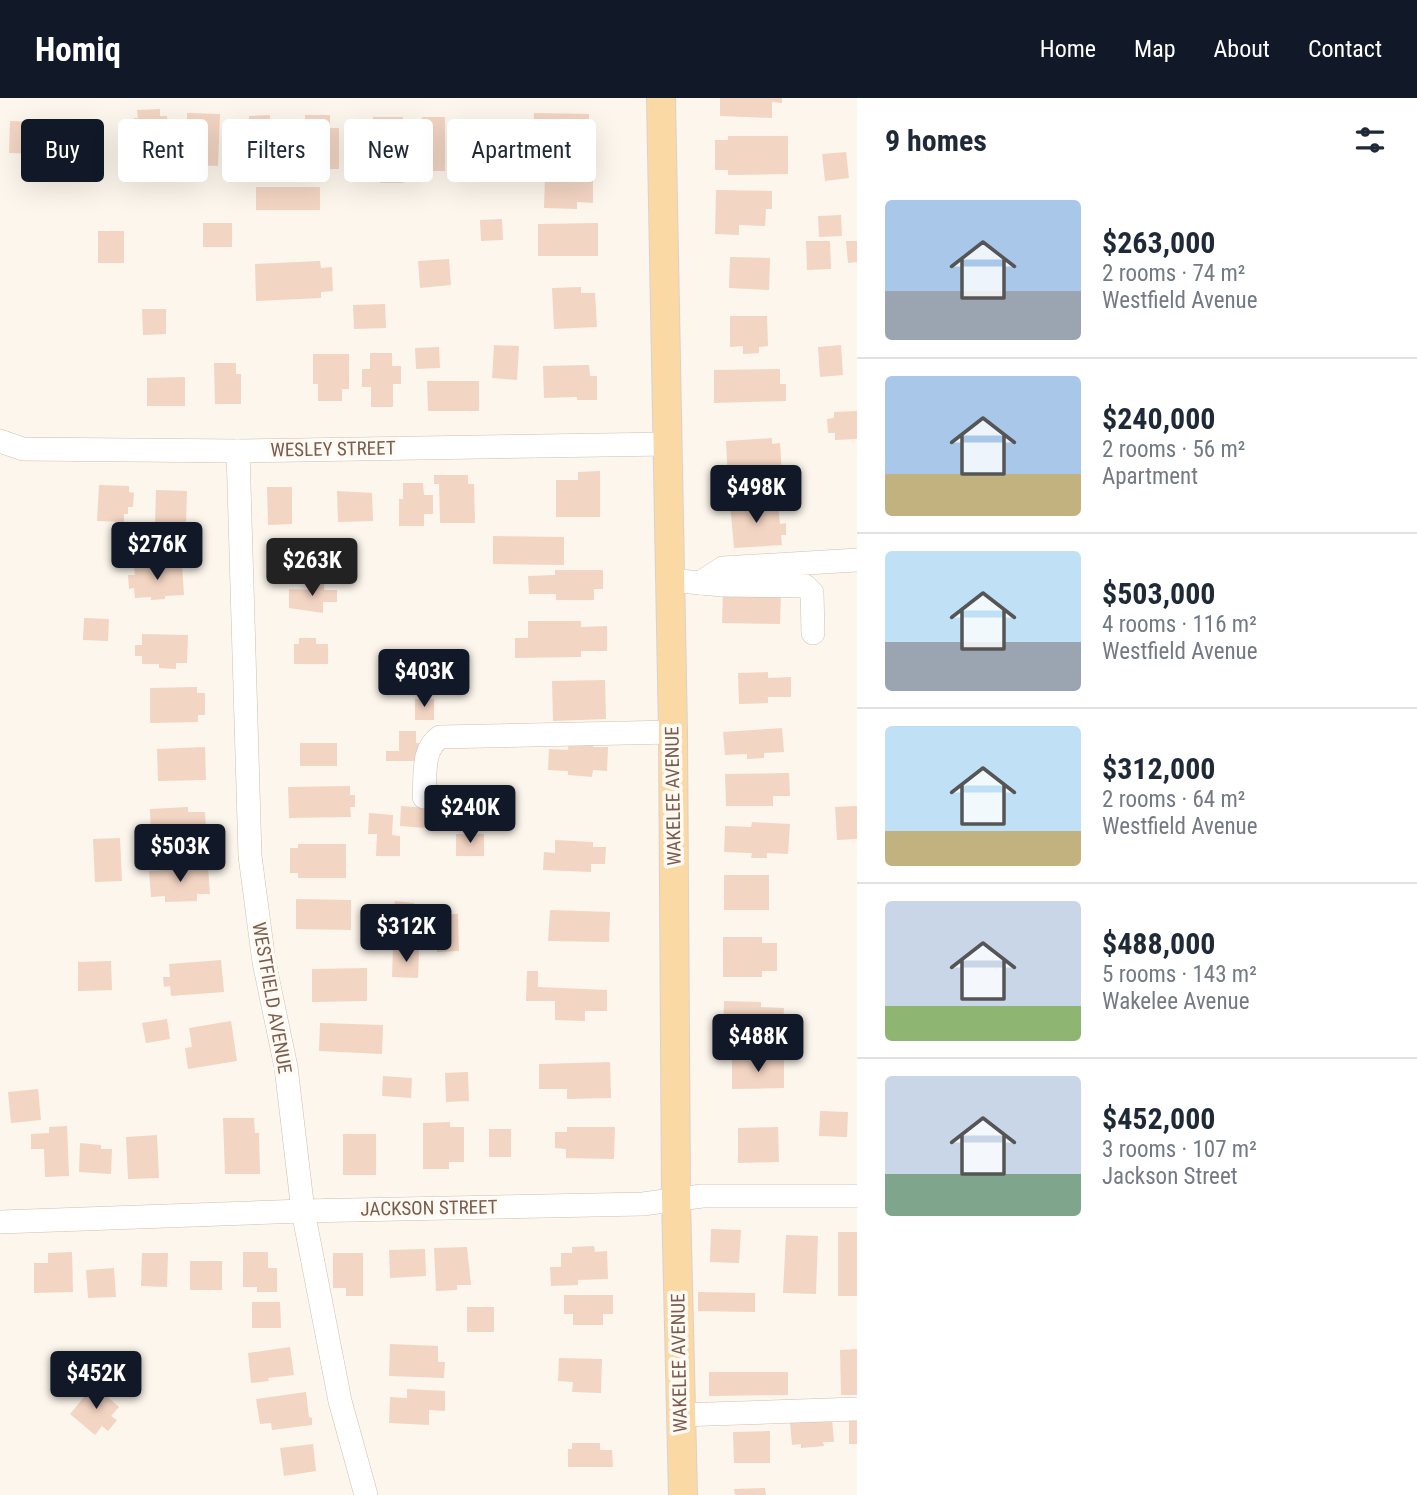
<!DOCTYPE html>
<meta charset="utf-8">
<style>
body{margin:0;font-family:"Roboto Condensed",sans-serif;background:#f6f6f7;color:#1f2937;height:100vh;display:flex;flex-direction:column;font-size:26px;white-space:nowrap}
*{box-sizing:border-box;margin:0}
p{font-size:23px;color:#747a83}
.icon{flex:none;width:38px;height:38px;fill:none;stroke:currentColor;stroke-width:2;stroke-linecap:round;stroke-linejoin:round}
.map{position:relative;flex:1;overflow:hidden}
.side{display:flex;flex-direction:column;background:#fff;width:560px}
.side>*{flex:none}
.hud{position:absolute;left:21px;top:21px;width:665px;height:63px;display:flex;gap:14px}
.price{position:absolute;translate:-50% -60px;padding:0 16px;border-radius:7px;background:#111827;color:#fff;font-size:23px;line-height:46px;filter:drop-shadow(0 2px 4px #0008)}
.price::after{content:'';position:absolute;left:50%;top:42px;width:21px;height:16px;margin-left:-10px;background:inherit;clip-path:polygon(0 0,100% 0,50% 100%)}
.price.on{background:#222;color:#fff}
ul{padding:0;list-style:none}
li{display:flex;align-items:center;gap:21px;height:175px;padding:0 28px}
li+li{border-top:2px solid #e0e1e3}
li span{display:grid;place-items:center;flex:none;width:196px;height:140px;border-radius:7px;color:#555}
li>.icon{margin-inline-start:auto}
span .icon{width:84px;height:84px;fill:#fffc;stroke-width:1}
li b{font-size:30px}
h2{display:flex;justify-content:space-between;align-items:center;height:84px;padding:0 28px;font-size:30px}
.tag{padding:0 24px;border-radius:7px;background:#fff;box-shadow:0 7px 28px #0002;font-size:24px;line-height:63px}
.tag.on{background:#111827;color:#fff}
header{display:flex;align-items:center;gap:42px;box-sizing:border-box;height:98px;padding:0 35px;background:#111827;color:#fff}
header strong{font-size:33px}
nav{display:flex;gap:38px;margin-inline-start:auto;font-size:24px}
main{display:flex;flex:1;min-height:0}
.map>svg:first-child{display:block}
.building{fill:#f3d5c3}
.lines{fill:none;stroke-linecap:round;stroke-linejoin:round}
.minor-casing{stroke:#d1beb0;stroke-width:24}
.major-casing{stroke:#dad1cd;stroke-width:30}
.minor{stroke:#fff;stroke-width:23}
.major{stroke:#fbd9a5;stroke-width:28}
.labels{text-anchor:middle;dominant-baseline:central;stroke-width:7;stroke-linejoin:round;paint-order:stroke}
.street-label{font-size:19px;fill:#7a5c4d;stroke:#fffaf3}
</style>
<header>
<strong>Homiq</strong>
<nav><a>Home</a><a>Map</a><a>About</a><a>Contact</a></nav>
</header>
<main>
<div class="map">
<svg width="857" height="1397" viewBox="0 0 857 1397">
<rect width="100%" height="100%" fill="#fdf6ec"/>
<g class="building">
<path d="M720,0H782V5L772,4V20L720,18Z"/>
<path d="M160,11V18H167L170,65L137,67L134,20H138L137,12Z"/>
<path d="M187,15L220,16L218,68L186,67Z"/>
<path d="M534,15L589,16V47H533Z"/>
<path d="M270,17L271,51L242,52L241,28H249V18Z"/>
<path d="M305,17H330V30H339V71H319V50H305Z"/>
<path d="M373,19H403V85H380V70H373V66H366V37H373Z"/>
<path d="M422,19H445V73H421Z"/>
<path d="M10,23L57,25L55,69H37V56L9,55Z"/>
<path d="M728,38H788V76L728,77V72H715V42H728Z"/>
<path d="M485,45L509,46L508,70L484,68Z"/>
<path d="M846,54L849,80L825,83L822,56Z"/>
<path d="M545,77L593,79V105L577,104V111L544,110Z"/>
<rect x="256" y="89" width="64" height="23"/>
<path d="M716,92L772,93V111H766L765,128L739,127V137L715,136Z"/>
<path d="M841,117L842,138L819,139L818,118Z"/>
<path d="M502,121L503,142L481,143L480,122Z"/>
<rect x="203" y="125" width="29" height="24"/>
<path d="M598,125V158H538V126Z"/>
<rect x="98" y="133" width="26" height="32"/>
<path d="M806,143H830L831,171L807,172Z"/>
<path d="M846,143H857V164L848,165Z"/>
<path d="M730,159L770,160L769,192L729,190Z"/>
<path d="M449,161L451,187L420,190L418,163Z"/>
<path d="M320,163L321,170L332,169L333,193L321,194V200L256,203L255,166Z"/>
<path d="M581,189V195H595L597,229L554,231L552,190Z"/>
<path d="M385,206L386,230L354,231L353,207Z"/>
<path d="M142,211H166V236L143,237Z"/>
<path d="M730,218H767L768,248L759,249V255L743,256V248L730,249Z"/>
<path d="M494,247L519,248L517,282L492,280Z"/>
<path d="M841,247L843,277L820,279L818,249Z"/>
<path d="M439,249L440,270L416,271L415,250Z"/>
<path d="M370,255H392V268H401V286H393V309H371V289H362V271H370Z"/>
<path d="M313,256H349V291H342V303H318V286H313Z"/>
<path d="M214,265H236V276H241V306H215Z"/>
<path d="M589,267L590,278H597V302H577V299L544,300L543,268Z"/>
<path d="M780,271V286H786V303L714,305V272Z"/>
<path d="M185,279V308H147V280Z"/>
<path d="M427,283H479V313H428Z"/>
<path d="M857,313V341L835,342V335H828L827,321L834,320V314Z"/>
<path d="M772,340V346L780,345L782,377L773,378L774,383L728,385L726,343Z"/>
<path d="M600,373V419H556V382H578V374Z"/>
<path d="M434,377H468V386H474L475,425H440L439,386H434Z"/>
<path d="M403,385H423L424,397H433V416H424V428H399V401H403Z"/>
<path d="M99,387L129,388V394L134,395L133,409H128V416H124V424L97,423Z"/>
<path d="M267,389H292V426L268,427Z"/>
<path d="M156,392L187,393L186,427H178V434H162L163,427H155Z"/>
<path d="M337,393L372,395L373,423L338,424Z"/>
<path d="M757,404V407L778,406L780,426L786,425V437H781L782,447L734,450L730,406Z"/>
<path d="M493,438L564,439V467L493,466Z"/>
<path d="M285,450L314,451L313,466L284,464Z"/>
<path d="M182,466L184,497L165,498V501L151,502V499L135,500L134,490L129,491L128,477H135L134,469Z"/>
<path d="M555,472H603V491H594V502H556V496H529L528,478L555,477Z"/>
<path d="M315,484H324V492H337V504H323V515L289,510V491L314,492Z"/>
<path d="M723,493L781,495L780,526L722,525Z"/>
<path d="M84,520L109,521L108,543L83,542Z"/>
<path d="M528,523H581V529L607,528V553H581V559L515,560V540H528Z"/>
<path d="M142,536L188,537L187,565H176V571L159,570V566H142V558H135V547H142Z"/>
<path d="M299,540H316V546H328V566H294V546H299Z"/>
<path d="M768,574V580L791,579V599H768V605L739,606L738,575Z"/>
<path d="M605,582L606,621L553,623L552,583Z"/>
<path d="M197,589V595H205V617H198V624L150,625V590Z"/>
<rect x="415" y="601" width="19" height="21"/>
<path d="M782,630L784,654L764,655V660L747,661V656L725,657L723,634Z"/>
<path d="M399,633H416V645H419L416,663H386V653H399Z"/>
<path d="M569,643L594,644L593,649H608L607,673L593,672L592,679L568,677V673L548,672L549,651L568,652Z"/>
<rect x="300" y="645" width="37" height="23"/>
<path d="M205,649L206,682L158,683L157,651Z"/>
<path d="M789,675L790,698H773V708H726L725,676Z"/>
<path d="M350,688V697H355V709H350L351,719L289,720L288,689Z"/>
<path d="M401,708L426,710L425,730L400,728Z"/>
<path d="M857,708V741L837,742L835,709Z"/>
<path d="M188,709V714H205L206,732L189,733V739H151L150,711Z"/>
<path d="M369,715L393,717L392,737L400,738V758H376L377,736H368Z"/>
<path d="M752,724L790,726L788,756L767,755V760H751L752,755L724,754L725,728L751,729Z"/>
<rect x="456" y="736" width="28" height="22"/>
<path d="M120,740L122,783L95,784L93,741Z"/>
<path d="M555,742L593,744V749H606L605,766H591V774L543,772L544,754L555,755Z"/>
<path d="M298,746H346V780H298V775H290V750H298Z"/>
<path d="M208,769L210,796H197V803L165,804V798L151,799L149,773Z"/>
<rect x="724" y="777" width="45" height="35"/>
<path d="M296,801L351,802V832L296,831Z"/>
<path d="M395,803L414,805L412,829L392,827Z"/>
<path d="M550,812L610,814L609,844L548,843Z"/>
<path d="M458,816L459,853L437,854V839H418V817Z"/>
<path d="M723,839H762V845H777V873H762V879H723Z"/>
<path d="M393,851L419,852L418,880L392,879Z"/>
<path d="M221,862L224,894L171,898L170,888L164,889L163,879H170L169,866Z"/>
<path d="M111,863L112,892L78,893V864Z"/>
<path d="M367,870V903L312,904V871Z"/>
<path d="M527,873H538V889L607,892V913H585V923L555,922V903H526Z"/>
<path d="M724,903L761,904V909L784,910L782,939L760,938V944L723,942Z"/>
<path d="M167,921L170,941L146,945L142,925Z"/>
<path d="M231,923L237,963L188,971L185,950L192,949L189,930Z"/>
<path d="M320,925L383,927L382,956L319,953Z"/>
<path d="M784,961V990L732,991V962Z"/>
<path d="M610,964L611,1000L567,1001V991H539V966Z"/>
<path d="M468,974L469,1003L446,1004L445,975Z"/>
<path d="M383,978L412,980L411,1000L382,998Z"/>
<path d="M38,991L41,1022L11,1025L8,994Z"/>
<path d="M820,1013L848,1014L847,1039L819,1038Z"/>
<path d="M223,1020H254L255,1035H259L260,1076H225Z"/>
<path d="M450,1024V1029H464V1064H449V1071H423V1025Z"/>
<path d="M67,1028L69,1078L45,1079L44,1051H31V1036L49,1035V1029Z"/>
<path d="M567,1029H615L614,1061L566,1060V1051L555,1050V1034H567Z"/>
<path d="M778,1029L779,1064L738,1065V1030Z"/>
<rect x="489" y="1031" width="22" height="28"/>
<rect x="343" y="1036" width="33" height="41"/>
<path d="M157,1037L159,1080L128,1081L126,1039Z"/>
<path d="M80,1045L101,1047V1051H112L111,1076L79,1074Z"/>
<path d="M711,1131L741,1132L739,1165L710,1164Z"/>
<rect x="838" y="1134" width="19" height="64"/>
<path d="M786,1137L818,1138L816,1196L783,1195Z"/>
<path d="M594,1148L595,1154L607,1153L608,1181L578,1182V1187L551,1188L550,1169H561V1155H572V1149Z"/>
<path d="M467,1149L471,1187H457V1192L436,1193L434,1150Z"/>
<path d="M425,1151L426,1178L390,1180L389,1152Z"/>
<path d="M72,1154L73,1194L34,1195V1165H48V1155Z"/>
<path d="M243,1154H268V1170H277V1194H257V1189H243Z"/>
<path d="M142,1155H168L167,1189L141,1188Z"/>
<path d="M333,1155H363V1198H346V1190H333Z"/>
<rect x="190" y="1163" width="32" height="29"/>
<path d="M114,1170L116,1199L88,1200L86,1172Z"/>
<path d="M698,1194L755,1195V1214L698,1213Z"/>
<path d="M564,1197H613V1216H603V1227H573V1216H564Z"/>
<path d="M252,1204H280L281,1230H252Z"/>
<rect x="467" y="1209" width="27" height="25"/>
<path d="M390,1246L438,1248V1264H445L444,1280L389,1278Z"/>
<path d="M290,1249L294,1277L268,1280L269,1283L251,1285L248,1255Z"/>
<path d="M857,1251V1297H841L840,1252Z"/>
<path d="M559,1260L602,1261L601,1295L572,1294L573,1284L558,1283Z"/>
<path d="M709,1274H788V1297L709,1298Z"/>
<path d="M94,1287L119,1309L111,1318L117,1322L108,1333L102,1328L95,1337L70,1316Z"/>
<path d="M407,1291L445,1293V1313L429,1312V1327L389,1325L390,1299L407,1300Z"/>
<path d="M306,1294L309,1319L312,1320V1327L272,1332L271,1325L260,1326L256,1301Z"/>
<path d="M832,1321L834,1344H823L824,1348L801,1350V1346L792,1347L790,1325Z"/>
<rect x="849" y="1322" width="8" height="24"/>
<path d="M770,1333V1365H734L733,1334Z"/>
<path d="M572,1345H600V1352H612L613,1369H568V1351H572Z"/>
<path d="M313,1346L316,1373L284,1378L280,1350Z"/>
<path d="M765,1390L766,1397H735L734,1391Z"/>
</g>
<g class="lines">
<g class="minor-casing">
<g id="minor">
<path d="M0,343L23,351L238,353L667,346"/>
<path d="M238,353L250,758L264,864L286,969L303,1113L340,1303L366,1397"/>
<path d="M669,482L722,487L805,488L812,495L813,535"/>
<path d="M700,485L723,470L857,462"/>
<path d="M424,699C426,678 421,652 440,639L673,634"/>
<path d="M0,1124L303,1113L643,1106L702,1098H857"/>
<path d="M679,1317L857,1311"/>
</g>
</g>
<g class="major-casing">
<path id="major" d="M661,0L673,634L676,1102L683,1397"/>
</g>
<use href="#minor" class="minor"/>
<use href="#major" class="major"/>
</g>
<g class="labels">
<g class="street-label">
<text transform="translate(333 351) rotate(-1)">WESLEY STREET</text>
<text transform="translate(673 698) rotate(-91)">WAKELEE AVENUE</text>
<text transform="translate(272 900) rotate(80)">WESTFIELD AVENUE</text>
<text transform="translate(429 1110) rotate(-1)">JACKSON STREET</text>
<text transform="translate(679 1265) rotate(-91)">WAKELEE AVENUE</text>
</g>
</g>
</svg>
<b class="price" style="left:756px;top:427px">$498K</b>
<b class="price" style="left:157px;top:484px">$276K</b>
<b class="price on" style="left:312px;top:500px">$263K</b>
<b class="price" style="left:424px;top:611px">$403K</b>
<b class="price" style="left:470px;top:747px">$240K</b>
<b class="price" style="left:180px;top:786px">$503K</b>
<b class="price" style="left:406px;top:866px">$312K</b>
<b class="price" style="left:758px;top:976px">$488K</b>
<b class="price" style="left:96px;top:1313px">$452K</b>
<div class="hud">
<a class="tag on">Buy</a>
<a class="tag">Rent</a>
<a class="tag">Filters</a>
<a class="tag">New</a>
<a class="tag">Apartment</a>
</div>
</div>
<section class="side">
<h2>9 homes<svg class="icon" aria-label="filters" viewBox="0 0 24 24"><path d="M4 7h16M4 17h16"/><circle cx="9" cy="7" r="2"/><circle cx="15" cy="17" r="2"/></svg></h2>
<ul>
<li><span style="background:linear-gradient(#a9c7e8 65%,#9aa5b1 0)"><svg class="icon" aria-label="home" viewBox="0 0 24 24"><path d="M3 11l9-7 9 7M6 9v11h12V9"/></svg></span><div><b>$263,000</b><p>2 rooms · 74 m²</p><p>Westfield Avenue</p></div></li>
<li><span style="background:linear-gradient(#a9c7e8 70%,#c2b280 0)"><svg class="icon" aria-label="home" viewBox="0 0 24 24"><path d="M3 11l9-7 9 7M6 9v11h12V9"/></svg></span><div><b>$240,000</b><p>2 rooms · 56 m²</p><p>Apartment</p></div></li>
<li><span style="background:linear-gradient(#bfe0f5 65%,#9aa5b1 0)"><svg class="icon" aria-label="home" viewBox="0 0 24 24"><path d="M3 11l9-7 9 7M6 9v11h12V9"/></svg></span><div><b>$503,000</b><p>4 rooms · 116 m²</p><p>Westfield Avenue</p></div></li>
<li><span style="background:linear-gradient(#bfe0f5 75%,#c2b280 0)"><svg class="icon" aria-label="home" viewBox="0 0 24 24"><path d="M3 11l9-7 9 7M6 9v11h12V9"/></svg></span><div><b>$312,000</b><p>2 rooms · 64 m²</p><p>Westfield Avenue</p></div></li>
<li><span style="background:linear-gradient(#c9d6e8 75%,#8fb573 0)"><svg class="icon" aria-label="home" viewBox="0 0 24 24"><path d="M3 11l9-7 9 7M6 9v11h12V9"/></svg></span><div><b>$488,000</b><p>5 rooms · 143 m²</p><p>Wakelee Avenue</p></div></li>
<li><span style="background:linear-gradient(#c9d6e8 70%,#7fa58c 0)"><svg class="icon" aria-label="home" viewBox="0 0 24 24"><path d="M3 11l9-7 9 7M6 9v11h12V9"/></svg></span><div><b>$452,000</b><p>3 rooms · 107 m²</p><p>Jackson Street</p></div></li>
</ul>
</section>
</main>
